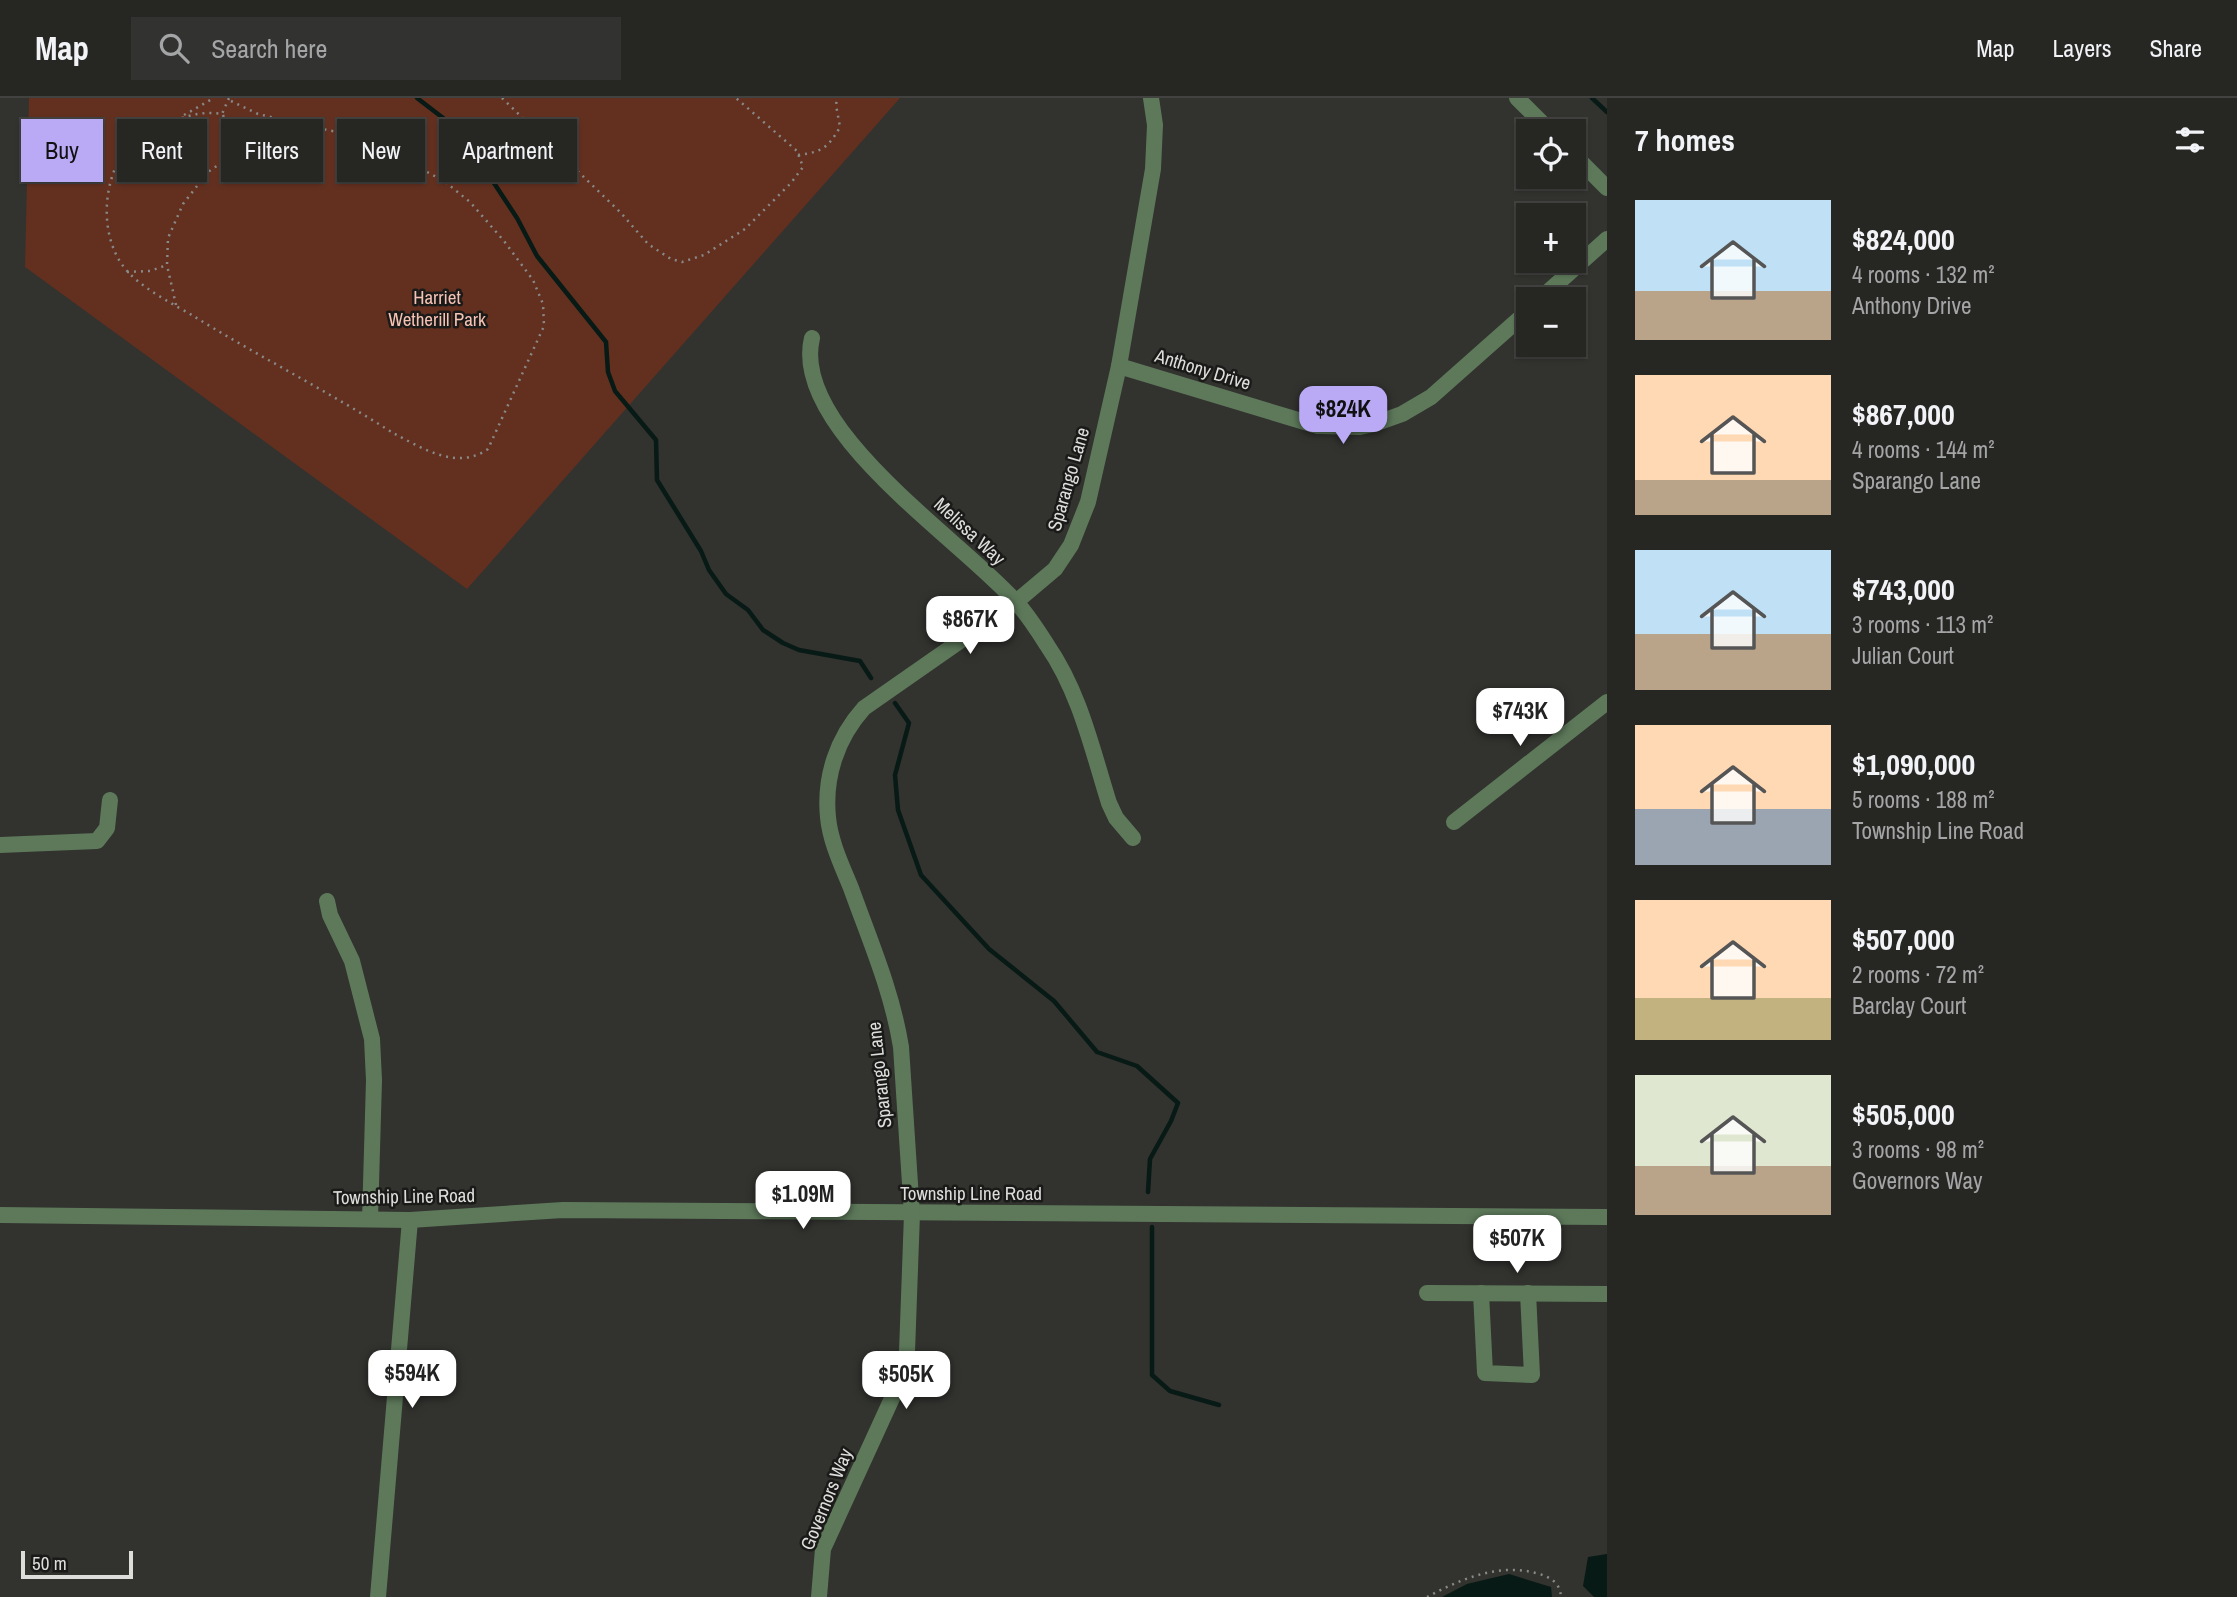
<!DOCTYPE html>
<meta charset="utf-8">
<style>
body{margin:0;font-family:"Archivo Narrow",sans-serif;background:#323230;color:#f1f3f6;height:100vh;display:flex;flex-direction:column;font-size:26px;white-space:nowrap}
*{box-sizing:border-box;margin:0}
p{font-size:23px;color:#a4a5a6}
.icon{flex:none;width:38px;height:38px;fill:none;stroke:currentColor;stroke-width:2;stroke-linecap:round;stroke-linejoin:round}
.map{position:relative;flex:1;overflow:hidden}
.details{display:flex;flex-direction:column;background:#262623;width:630px}
.details>*{flex:none}
.guide{position:absolute;left:21px;top:21px;width:665px;height:63px;display:flex;gap:14px}
.tools{position:absolute;left:1516px;top:21px;display:grid;gap:14px}
.tools a{display:grid;place-items:center;width:70px;height:70px;border-radius:0px;background:#262623;box-shadow:0 2px 5px #0004,0 0 0 2px #424341;font-size:35px}
.scale{position:absolute;left:21px;bottom:18px;width:112px;box-sizing:border-box;padding-left:7px;border:4px solid #dddddb;border-top:0;font-size:19px;line-height:24px;white-space:nowrap;color:#dddddb;-webkit-text-stroke:5px #1a1a18;paint-order:stroke}
.price{position:absolute;translate:-50% -60px;padding:0 16px;border-radius:14px;background:#fff;color:#222;font-size:23px;line-height:46px;filter:drop-shadow(0 2px 4px #0008)}
.price::after{content:'';position:absolute;left:50%;top:42px;width:21px;height:16px;margin-left:-10px;background:inherit;clip-path:polygon(0 0,100% 0,50% 100%)}
.price.on{background:#baaaf6;color:#111}
ul{padding:0;list-style:none}
li{display:flex;align-items:center;gap:21px;height:175px;padding:0 28px}
li span{display:grid;place-items:center;flex:none;width:196px;height:140px;border-radius:0px;color:#555}
li>.icon{margin-inline-start:auto}
span .icon{width:84px;height:84px;fill:#fffc;stroke-width:1}
li b{font-size:30px}
h2{display:flex;justify-content:space-between;align-items:center;height:84px;padding:0 28px;font-size:30px}
.chip{padding:0 24px;border-radius:0px;background:#262623;box-shadow:0 2px 5px #0004,0 0 0 2px #424341;font-size:24px;line-height:63px}
.chip.on{background:#baaaf6;color:#111}
header{display:flex;align-items:center;gap:42px;box-sizing:border-box;height:98px;padding:0 35px;background:#262623;border-bottom:2px solid #424341}
header strong{font-size:33px}
nav{display:flex;gap:38px;margin-inline-start:auto;font-size:24px}
.search{width:490px;height:63px;background:#323230;display:flex;align-items:center;gap:18px;box-sizing:border-box;padding:0 24px;border-radius:0px;color:#a4a5a6;font-size:26px}
main{display:flex;flex:1;min-height:0}
.map>svg:first-child{display:block}
.green{fill:#633020}
.water{fill:#081a15}
.lines{fill:none;stroke-linecap:round;stroke-linejoin:round}
.stream{stroke:#081a15;stroke-width:4.5}
.path{stroke:#898987;stroke-width:2.5;stroke-dasharray:2 5;stroke-linecap:butt}
.minor{stroke:#5d795a;stroke-width:16}
.labels{text-anchor:middle;dominant-baseline:central;stroke-width:5;stroke-linejoin:round;paint-order:stroke}
.park-label{font-size:19px;fill:#f6c2b3;stroke:#1a1a18}
.street-label{font-size:19px;fill:#dddddb;stroke:#1a1a18}
</style>
<header>
<strong>Map</strong>
<div class="search"><svg class="icon" aria-label="search" viewBox="0 0 24 24"><circle cx="10" cy="10" r="6"/><path d="M15 15l6 6"/></svg>Search here</div>
<nav><a>Map</a><a>Layers</a><a>Share</a></nav>
</header>
<main>
<div class="map">
<svg width="1607" height="1499" viewBox="0 0 1607 1499">
<rect width="100%" height="100%" fill="#32322f"/>
<path class="green" d="M29,0H900L467,491L25,169Z"/>
<g class="water">
<path d="M1607,1456V1499H1594L1583,1488L1588,1459Z"/>
<path d="M1509,1476L1551,1489L1552,1499H1442L1467,1486Z"/>
</g>
<g class="lines">
<g class="stream">
<path d="M417,0L447,23L469,47L517,120L537,158L606,244L608,274L615,293L656,342L657,382L701,453L709,472L726,496L748,512L763,532L783,545L799,552L860,563L871,580"/>
<path d="M1592,0L1607,14"/>
<path d="M895,605L909,625L895,677L898,712L921,777L989,851L1054,903L1097,954L1137,968L1178,1005L1171,1023L1150,1061L1148,1094"/>
<path d="M1152,1129V1277L1170,1293L1219,1307"/>
</g>
<g class="path">
<path d="M502,0L621,115L648,146L671,161L682,164L704,157L745,131L791,85L803,69L797,53L736,0"/>
<path d="M231,3L258,16L314,29"/>
<path d="M184,17L214,0"/>
<path d="M223,17L237,54"/>
<path d="M798,57C822,54 828,50 840,29L836,7L837,0"/>
<path d="M127,174L150,173L167,167"/>
<path d="M176,207L167,167L168,140L183,106L208,74L237,54L266,39L317,30L353,37L395,57L444,83L470,104L504,143L533,182L543,206L544,228L488,351C457,373 422,350 393,335C329,294 260,259 195,219C175,207 145,192 129,175C99,144 101,86 125,52C129,46 137,43 143,39C166,25 194,11 222,16L229,0"/>
<path d="M1427,1499C1461,1481 1498,1465 1536,1475C1550,1479 1560,1484 1561,1499"/>
</g>
<g class="minor">
<path d="M1517,0L1550,33"/>
<path d="M1573,56L1607,90"/>
<path d="M1540,201L1607,141"/>
<path d="M812,240C790,331 963,443 1016,504C1028,517 1038,533 1047,547C1080,595 1092,651 1109,705L1116,720L1133,740"/>
<path d="M1119,268L1318,328L1360,329L1374,326L1402,316L1431,299L1528,213"/>
<path d="M1454,724L1607,604"/>
<path d="M0,747L97,743L107,730L110,702"/>
<path d="M327,803L330,817L352,863L372,941L374,982L370,1121"/>
<path d="M0,1117L410,1122L563,1112L1607,1119"/>
<path d="M1427,1195L1607,1196"/>
<path d="M1481,1195L1485,1275L1532,1277L1528,1195"/>
<path d="M378,1499L410,1122"/>
<path d="M819,1499L823,1451L899,1285L907,1254L912,1116L901,949C892,893 870,843 851,790C842,768 830,743 828,719C824,679 837,640 864,610L1016,504L1055,471L1071,447L1088,404L1119,268L1153,71L1155,27L1151,0"/>
</g>
</g>
<g class="labels">
<g class="park-label">
<text x="437" y="199">Harriet<tspan x="437" dy="22">Wetherill Park</tspan></text>
</g>
<g class="street-label">
<text transform="translate(1203 271) rotate(17)">Anthony Drive</text>
<text transform="translate(1068 381) rotate(-74)">Sparango Lane</text>
<text transform="translate(970 433) rotate(43)">Melissa Way</text>
<text transform="translate(879 977) rotate(-96)">Sparango Lane</text>
<text x="971" y="1095">Township Line Road</text>
<text transform="translate(404 1098) rotate(-1)">Township Line Road</text>
<text transform="translate(826 1401) rotate(-68)">Governors Way</text>
</g>
</g>
</svg>
<div class="tools">
<a><svg class="icon" aria-label="locate" viewBox="0 0 24 24"><circle cx="12" cy="12" r="6"/><path d="M12 2v4M12 18v4M2 12h4M18 12h4"/></svg></a>
<a>+</a>
<a>−</a>
</div>
<div class="scale">50 m</div>
<b class="price on" style="left:1343px;top:348px">$824K</b>
<b class="price" style="left:970px;top:558px">$867K</b>
<b class="price" style="left:1520px;top:650px">$743K</b>
<b class="price" style="left:803px;top:1133px">$1.09M</b>
<b class="price" style="left:1517px;top:1177px">$507K</b>
<b class="price" style="left:412px;top:1312px">$594K</b>
<b class="price" style="left:906px;top:1313px">$505K</b>
<div class="guide">
<a class="chip on">Buy</a>
<a class="chip">Rent</a>
<a class="chip">Filters</a>
<a class="chip">New</a>
<a class="chip">Apartment</a>
</div>
</div>
<section class="details">
<h2>7 homes<svg class="icon" aria-label="filters" viewBox="0 0 24 24"><path d="M4 7h16M4 17h16"/><circle cx="9" cy="7" r="2"/><circle cx="15" cy="17" r="2"/></svg></h2>
<ul>
<li><span style="background:linear-gradient(#bfe0f5 65%,#b9a48a 0)"><svg class="icon" aria-label="home" viewBox="0 0 24 24"><path d="M3 11l9-7 9 7M6 9v11h12V9"/></svg></span><div><b>$824,000</b><p>4 rooms · 132 m²</p><p>Anthony Drive</p></div></li>
<li><span style="background:linear-gradient(#ffd9b3 75%,#b9a48a 0)"><svg class="icon" aria-label="home" viewBox="0 0 24 24"><path d="M3 11l9-7 9 7M6 9v11h12V9"/></svg></span><div><b>$867,000</b><p>4 rooms · 144 m²</p><p>Sparango Lane</p></div></li>
<li><span style="background:linear-gradient(#bfe0f5 60%,#b9a48a 0)"><svg class="icon" aria-label="home" viewBox="0 0 24 24"><path d="M3 11l9-7 9 7M6 9v11h12V9"/></svg></span><div><b>$743,000</b><p>3 rooms · 113 m²</p><p>Julian Court</p></div></li>
<li><span style="background:linear-gradient(#ffd9b3 60%,#9aa5b1 0)"><svg class="icon" aria-label="home" viewBox="0 0 24 24"><path d="M3 11l9-7 9 7M6 9v11h12V9"/></svg></span><div><b>$1,090,000</b><p>5 rooms · 188 m²</p><p>Township Line Road</p></div></li>
<li><span style="background:linear-gradient(#ffd9b3 70%,#c2b280 0)"><svg class="icon" aria-label="home" viewBox="0 0 24 24"><path d="M3 11l9-7 9 7M6 9v11h12V9"/></svg></span><div><b>$507,000</b><p>2 rooms · 72 m²</p><p>Barclay Court</p></div></li>
<li><span style="background:linear-gradient(#dfe7d0 65%,#b9a48a 0)"><svg class="icon" aria-label="home" viewBox="0 0 24 24"><path d="M3 11l9-7 9 7M6 9v11h12V9"/></svg></span><div><b>$505,000</b><p>3 rooms · 98 m²</p><p>Governors Way</p></div></li>
</ul>
</section>
</main>
